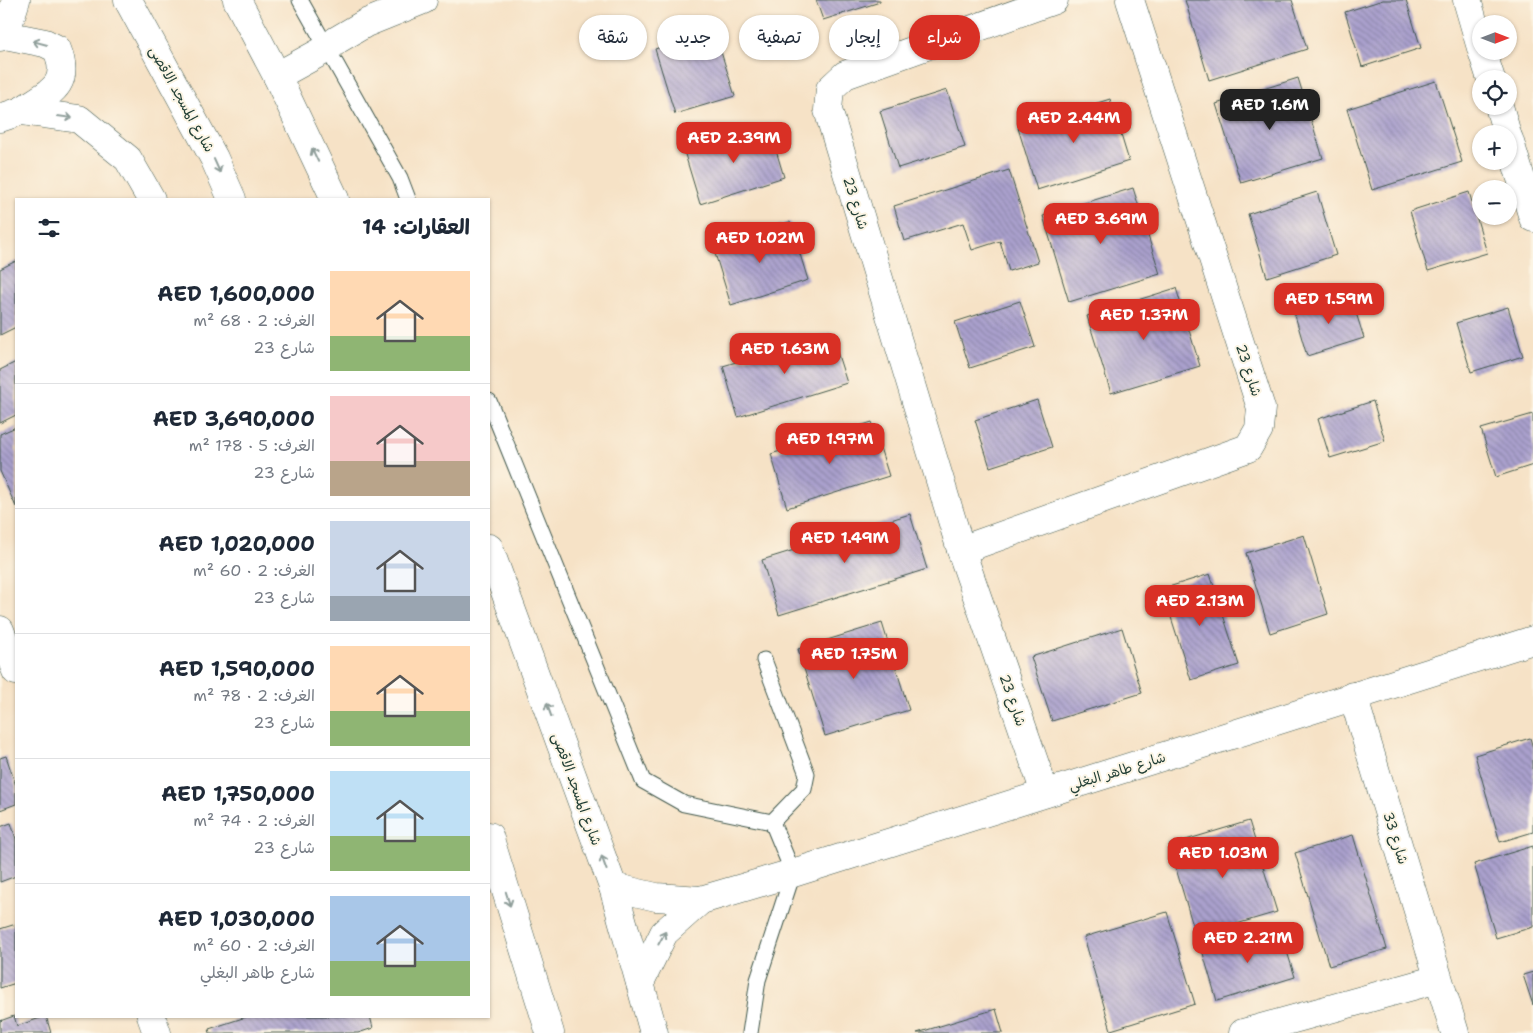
<!DOCTYPE html>
<html lang="ar">
<meta charset="utf-8">
<style>
body{margin:0;font-family:"Shantell Sans","Playpen Sans Arabic",sans-serif;background:#f2f2f3;color:#1f2937;direction:rtl;height:100vh;display:flex;flex-direction:column;font-size:19px;white-space:nowrap}
*{box-sizing:border-box;margin:0}
p{font-size:16px;color:#747a83}
.icon{flex:none;width:28px;height:28px;fill:none;stroke:currentColor;stroke-width:2;stroke-linecap:round;stroke-linejoin:round}
.map{position:relative;flex:1;overflow:hidden;direction:ltr}
.side{position:absolute;left:15px;top:198px;width:475px;height:820px;display:flex;flex-direction:column;background:#fff;border-radius:0px;box-shadow:0 1px 4px #0004;direction:rtl}
.side>*{flex:none}
.hud{position:absolute;left:505px;top:15px;width:475px;height:45px;direction:rtl;display:flex;gap:10px}
.needle{width:32px;rotate:90deg}
.controls{position:absolute;left:1472px;top:15px;display:grid;gap:10px}
.controls a{display:grid;place-items:center;width:45px;height:45px;border-radius:50%;background:#fff;box-shadow:0 1px 4px #0004;font-size:25px}
.price{position:absolute;translate:-50% -42px;padding:0 11px;border-radius:10px;background:#d93025;color:#fff;font-size:16px;line-height:32px;filter:drop-shadow(0 1px 2px #0008)}
.price::after{content:'';position:absolute;left:50%;top:30px;width:15px;height:11px;margin-left:-8px;background:inherit;clip-path:polygon(0 0,100% 0,50% 100%)}
.price.active{background:#222;color:#fff}
ul{padding:0;list-style:none}
li{display:flex;align-items:center;gap:15px;height:125px;padding:0 20px}
li+li{border-top:1px solid #e0e1e3}
li span{display:grid;place-items:center;flex:none;width:140px;height:100px;border-radius:0px;color:#555}
li>.icon{margin-inline-start:auto}
span .icon{width:60px;height:60px;fill:#fffc;stroke-width:1}
li b{font-size:21px}
h2{display:flex;justify-content:space-between;align-items:center;height:60px;padding:0 20px;font-size:21px}
.pill{padding:0 18px;border-radius:22px;background:#fff;box-shadow:0 1px 4px #0004;font-size:18px;line-height:45px}
.pill.active{background:#d93025;color:#fff}
.map>svg:first-child{display:block}
.building{fill:url(#building-back-hatch)}
.lines{fill:none;stroke-linecap:round;stroke-linejoin:round}
.lane-casing{stroke:#3f564a;stroke-width:17}
.street-casing{stroke:#3f564a;stroke-width:29}
.secondary-casing{stroke:#3f564a;stroke-width:29}
.lane{stroke:#fff;stroke-width:15}
.street{stroke:#fff;stroke-width:28}
.secondary{stroke:#fff;stroke-width:28}
.oneway{stroke:#8f9e9a}
.labels{text-anchor:middle;dominant-baseline:central;stroke-width:4;stroke-linejoin:round;paint-order:stroke}
.street-label{font-size:14px;fill:#1f3d34;stroke:#fcf5e5}
</style>
<div class="map">
<svg width="1533" height="1033" viewBox="0 0 1533 1033">
<defs>
<pattern id="building-back-hatch" width="6" height="6" patternUnits="userSpaceOnUse" patternTransform="scale(1.25)"><rect width="6" height="6" fill="#aaa0cd"/><path d="M-1 5l2 2M0 0l6 6M5-1l2 2" fill="none" stroke="#8a84a7"/></pattern>
</defs>
<rect width="100%" height="100%" fill="#fcf5e5"/>
<filter id="ink" filterUnits="userSpaceOnUse"><feTurbulence type="fractalNoise" baseFrequency=".02" numOctaves="2"/><feDisplacementMap in="SourceGraphic" scale="10" xChannelSelector="R" yChannelSelector="G"/><feConvolveMatrix kernelMatrix="1 2 1 2 8 2 1 2 1" color-interpolation-filters="sRGB"/></filter>
<filter id="wash" filterUnits="userSpaceOnUse"><feTurbulence type="fractalNoise" baseFrequency=".0096" numOctaves="4" result="noise"/><feDisplacementMap in="SourceGraphic" scale="20" xChannelSelector="R" yChannelSelector="G"/><feGaussianBlur stdDeviation="1.12" result="paint"/><feColorMatrix in="noise" values="0 0 0 0 0 0 0 0 0 0 0 0 0 0 0 0 0 1.4 0 .05"/><feComposite in="paint" operator="in"/></filter>
<g filter="url(#wash)">
<rect width="100%" height="100%" fill="#f6e2c6"/>
<g id="blocks">
<g class="building">
<path d="M816,0H880V2L823,20Z"/>
<path d="M1185,0H1292L1307,49L1209,80Z"/>
<path d="M1383,0H1406L1421,48L1362,67L1345,12Z"/>
<path d="M714,30L735,96L675,114L655,49Z"/>
<path d="M1298,78L1323,158L1241,183L1216,104Z"/>
<path d="M1436,81L1462,162L1372,190L1347,109Z"/>
<path d="M947,90L965,147L898,168L880,111Z"/>
<path d="M1110,99L1129,161L1037,190L1018,128Z"/>
<path d="M768,124L784,177L700,204L684,151Z"/>
<path d="M1009,170L1038,262L1009,271L1000,241L972,250L963,223L904,241L894,206Z"/>
<path d="M1133,188L1160,274L1069,302L1043,216Z"/>
<path d="M1317,192L1336,255L1267,277L1248,214Z"/>
<path d="M1469,192L1487,253L1428,271L1410,211Z"/>
<path d="M790,222L808,280L731,305L713,247Z"/>
<path d="M16,261V327L0,335V269Z"/>
<path d="M1176,288L1200,366L1111,393L1087,316Z"/>
<path d="M1350,294L1364,338L1307,356L1294,312Z"/>
<path d="M1020,301L1035,347L970,368L955,322Z"/>
<path d="M1508,307L1523,356L1471,372L1456,323Z"/>
<path d="M831,333L847,383L738,417L723,366Z"/>
<path d="M16,362V415L0,423V370Z"/>
<path d="M1037,400L1052,447L990,467L975,420Z"/>
<path d="M1373,401L1385,441L1330,458L1318,419Z"/>
<path d="M1533,414V465L1496,477L1481,429Z"/>
<path d="M872,422L889,476L787,508L771,454Z"/>
<path d="M16,427V507L0,471V434Z"/>
<path d="M910,514L927,569L779,615L762,560Z"/>
<path d="M1304,535L1328,614L1270,633L1246,553Z"/>
<path d="M1210,574L1239,665L1191,680L1162,589Z"/>
<path d="M882,623L909,710L825,736L798,649Z"/>
<path d="M1122,628L1142,693L1052,721L1031,657Z"/>
<path d="M1530,738L1533,748V832L1500,842L1475,755Z"/>
<path d="M6,756L16,786V804L0,810V758Z"/>
<path d="M1249,821L1277,912L1196,936L1169,845Z"/>
<path d="M11,823L16,839V876L0,882V827Z"/>
<path d="M1353,835L1387,949L1329,966L1295,853Z"/>
<path d="M1533,846V927L1496,938L1474,864Z"/>
<path d="M1167,912L1195,1004L1111,1030L1084,937Z"/>
<path d="M16,924V983L0,988V929Z"/>
<path d="M1279,926L1295,977L1217,1001L1202,950Z"/>
<path d="M1533,972V1005L1523,975Z"/>
<path d="M996,1009L1003,1033H917Z"/>
<path d="M14,1016L17,1026L46,1016L51,1033H0V1021Z"/>
<path d="M249,1016H370L373,1028L358,1033H210L209,1029Z"/>
</g>
</g>
</g>
<g filter="url(#ink)">
<use href="#blocks" fill-opacity="0" stroke="#3f564a" stroke-width="1"/>
<g class="lines">
<g class="lane-casing">
<g id="lane">
<path d="M300,0L400,178L408,199"/>
<path d="M489,401L643,781L684,804L772,822L793,873L758,980L750,1033"/>
<path d="M764,660L807,774L804,789L772,822"/>
</g>
</g>
<g class="street-casing">
<g id="street">
<path d="M1467,0L1481,48"/>
<path d="M1482,51L1491,79"/>
<path d="M277,76L328,48L337,40L366,23L423,0"/>
<path d="M1499,106L1507,134"/>
<path d="M1509,139L1533,218"/>
<path d="M961,550L1248,448L1259,429L1261,408L1130,0"/>
<path d="M0,630L16,671"/>
<path d="M1353,696L1455,1033"/>
<path d="M1045,793L961,550L828,110L830,89L845,75L1054,0"/>
<path d="M151,1016L157,1033"/>
<path d="M1243,1033L1438,979"/>
</g>
</g>
<g class="secondary-casing">
<g id="secondary">
<path d="M128,0L214,158L232,199"/>
<path d="M237,0L277,76L335,199"/>
<path d="M5,35L45,43L57,49C72,87 48,93 21,111"/>
<path d="M0,37L5,35L16,0"/>
<path d="M0,118L21,111L79,119L128,159L151,199"/>
<path d="M489,548L613,887L654,1033"/>
<path d="M489,836L550,1033"/>
<path d="M613,887L656,897L701,900L793,873L1533,640"/>
<path d="M640,982L664,933L701,900"/>
</g>
</g>
<use href="#lane" class="lane"/>
<use href="#street" class="street"/>
<use href="#secondary" class="secondary"/>
</g>
<defs><path id="oneway-shaft" d="M-6 0H5M1.5-3L5.5 0L1.5 3" fill="none" stroke-width="1.6" stroke-linecap="round" stroke-linejoin="round" transform="scale(1.25)"/></defs>
<g class="oneway">
<use href="#oneway-shaft" transform="translate(40 43) rotate(-165)"/>
<use href="#oneway-shaft" transform="translate(65 117) rotate(8)"/>
<use href="#oneway-shaft" transform="translate(315 155) rotate(-115)"/>
<use href="#oneway-shaft" transform="translate(217 166) rotate(66)"/>
<use href="#oneway-shaft" transform="translate(549 710) rotate(-110)"/>
<use href="#oneway-shaft" transform="translate(604 863) rotate(-110)"/>
<use href="#oneway-shaft" transform="translate(508 899) rotate(73)"/>
<use href="#oneway-shaft" transform="translate(662 938) rotate(-61)"/>
</g>
</g>
<g class="labels">
<g class="street-label">
<text transform="translate(182 99) rotate(61)">شارع المسجد الاقصى</text>
<text transform="translate(856 203) rotate(73)">شارع 23</text>
<text transform="translate(1249 370) rotate(72)">شارع 23</text>
<text transform="translate(1013 700) rotate(71)">شارع 23</text>
<text transform="translate(1117 771) rotate(-17)">شارع طاهر البغلي</text>
<text transform="translate(577 789) rotate(70)">شارع المسجد الاقصى</text>
<text transform="translate(1396 838) rotate(73)">شارع 33</text>
</g>
</g>
</svg>
<div class="controls">
<a><svg class="needle" viewBox="-14 -14 28 28"><path d="M0-13l5 13h-10z" fill="#e53935"/><path d="M0 13l5-13h-10z" fill="#747a83"/></svg></a>
<a><svg class="icon" aria-label="locate" viewBox="0 0 24 24"><circle cx="12" cy="12" r="6"/><path d="M12 2v4M12 18v4M2 12h4M18 12h4"/></svg></a>
<a>+</a>
<a>−</a>
</div>
<b class="price active" style="left:1270px;top:131px">AED 1.6M</b>
<b class="price" style="left:1074px;top:144px">AED 2.44M</b>
<b class="price" style="left:734px;top:164px">AED 2.39M</b>
<b class="price" style="left:1101px;top:245px">AED 3.69M</b>
<b class="price" style="left:760px;top:264px">AED 1.02M</b>
<b class="price" style="left:1329px;top:325px">AED 1.59M</b>
<b class="price" style="left:1144px;top:341px">AED 1.37M</b>
<b class="price" style="left:785px;top:375px">AED 1.63M</b>
<b class="price" style="left:830px;top:465px">AED 1.97M</b>
<b class="price" style="left:845px;top:564px">AED 1.49M</b>
<b class="price" style="left:1200px;top:627px">AED 2.13M</b>
<b class="price" style="left:854px;top:680px">AED 1.75M</b>
<b class="price" style="left:1223px;top:879px">AED 1.03M</b>
<b class="price" style="left:1248px;top:964px">AED 2.21M</b>
<div class="hud">
<a class="pill active">شراء</a>
<a class="pill">إيجار</a>
<a class="pill">تصفية</a>
<a class="pill">جديد</a>
<a class="pill">شقة</a>
</div>
<section class="side">
<h2>العقارات: 14<svg class="icon" aria-label="filters" viewBox="0 0 24 24"><path d="M4 7h16M4 17h16"/><circle cx="9" cy="7" r="2"/><circle cx="15" cy="17" r="2"/></svg></h2>
<ul>
<li><span style="background:linear-gradient(#ffd9b3 65%,#8fb573 0)"><svg class="icon" aria-label="home" viewBox="0 0 24 24"><path d="M3 11l9-7 9 7M6 9v11h12V9"/></svg></span><div><b>AED 1,600,000</b><p>الغرف: 2 · 68 m²</p><p>شارع 23</p></div></li>
<li><span style="background:linear-gradient(#f6c9c9 65%,#b9a48a 0)"><svg class="icon" aria-label="home" viewBox="0 0 24 24"><path d="M3 11l9-7 9 7M6 9v11h12V9"/></svg></span><div><b>AED 3,690,000</b><p>الغرف: 5 · 178 m²</p><p>شارع 23</p></div></li>
<li><span style="background:linear-gradient(#c9d6e8 75%,#9aa5b1 0)"><svg class="icon" aria-label="home" viewBox="0 0 24 24"><path d="M3 11l9-7 9 7M6 9v11h12V9"/></svg></span><div><b>AED 1,020,000</b><p>الغرف: 2 · 60 m²</p><p>شارع 23</p></div></li>
<li><span style="background:linear-gradient(#ffd9b3 65%,#8fb573 0)"><svg class="icon" aria-label="home" viewBox="0 0 24 24"><path d="M3 11l9-7 9 7M6 9v11h12V9"/></svg></span><div><b>AED 1,590,000</b><p>الغرف: 2 · 78 m²</p><p>شارع 23</p></div></li>
<li><span style="background:linear-gradient(#bfe0f5 65%,#8fb573 0)"><svg class="icon" aria-label="home" viewBox="0 0 24 24"><path d="M3 11l9-7 9 7M6 9v11h12V9"/></svg></span><div><b>AED 1,750,000</b><p>الغرف: 2 · 74 m²</p><p>شارع 23</p></div></li>
<li><span style="background:linear-gradient(#a9c7e8 65%,#8fb573 0)"><svg class="icon" aria-label="home" viewBox="0 0 24 24"><path d="M3 11l9-7 9 7M6 9v11h12V9"/></svg></span><div><b>AED 1,030,000</b><p>الغرف: 2 · 60 m²</p><p>شارع طاهر البغلي</p></div></li>
</ul>
</section>
</div>
